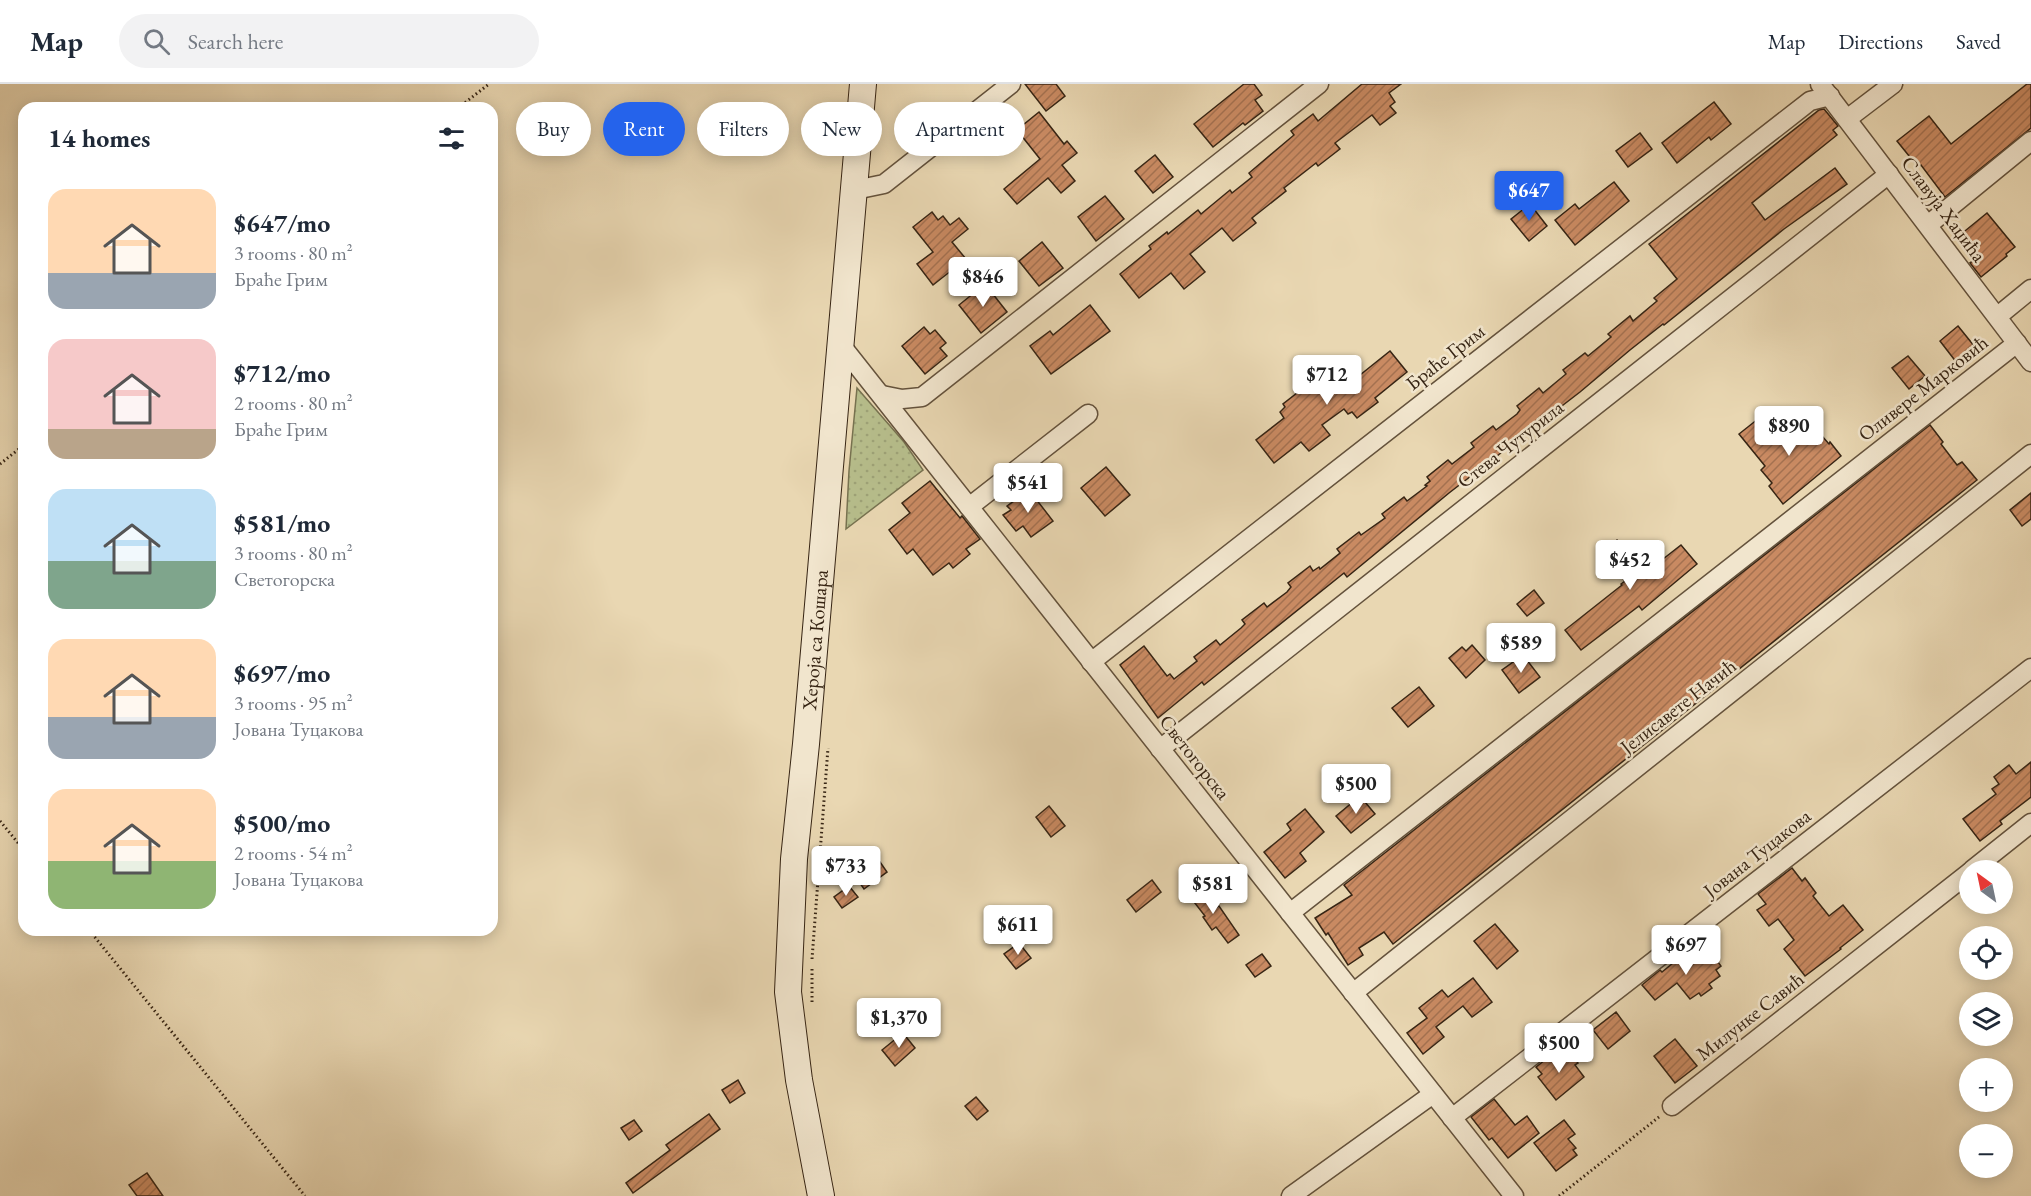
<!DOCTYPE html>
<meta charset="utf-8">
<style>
body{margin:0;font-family:"EB Garamond",serif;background:#f2f2f3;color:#1f2937;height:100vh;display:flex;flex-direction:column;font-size:22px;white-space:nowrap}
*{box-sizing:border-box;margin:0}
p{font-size:20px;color:#747a83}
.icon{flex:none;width:33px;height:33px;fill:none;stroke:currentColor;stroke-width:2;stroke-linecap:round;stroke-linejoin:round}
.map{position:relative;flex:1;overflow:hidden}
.side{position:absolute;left:18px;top:18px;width:480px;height:834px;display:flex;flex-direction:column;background:#fff;border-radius:18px;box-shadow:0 3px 15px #0003}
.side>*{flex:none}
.top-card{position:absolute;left:516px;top:18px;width:570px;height:54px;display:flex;gap:12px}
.needle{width:39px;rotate:327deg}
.controls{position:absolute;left:1959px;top:776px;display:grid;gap:12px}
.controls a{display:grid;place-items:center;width:54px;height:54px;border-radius:50%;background:#fff;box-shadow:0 3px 15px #0003;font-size:30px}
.price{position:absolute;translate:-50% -51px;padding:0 14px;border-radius:6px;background:#fff;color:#222;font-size:20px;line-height:39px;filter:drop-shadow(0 2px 3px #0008)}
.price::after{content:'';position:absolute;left:50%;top:36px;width:18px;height:14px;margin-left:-9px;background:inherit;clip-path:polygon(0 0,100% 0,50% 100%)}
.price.selected{background:#2563eb;color:#fff}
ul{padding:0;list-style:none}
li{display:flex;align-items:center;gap:18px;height:150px;padding:0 30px}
li span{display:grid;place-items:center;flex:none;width:168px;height:120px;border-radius:18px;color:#555}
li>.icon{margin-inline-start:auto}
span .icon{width:72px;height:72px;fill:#fffc;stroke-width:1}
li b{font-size:26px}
h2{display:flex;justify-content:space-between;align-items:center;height:72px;padding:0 30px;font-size:26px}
.chip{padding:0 21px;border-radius:27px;background:#fff;box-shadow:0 3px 15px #0003;font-size:21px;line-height:54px}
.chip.selected{background:#2563eb;color:#fff}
header{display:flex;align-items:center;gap:36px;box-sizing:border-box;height:84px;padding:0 30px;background:#fff;border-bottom:2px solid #e0e1e3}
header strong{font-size:28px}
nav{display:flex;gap:33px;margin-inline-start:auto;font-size:21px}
.search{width:420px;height:54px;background:#f2f2f3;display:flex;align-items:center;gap:15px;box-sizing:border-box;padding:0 21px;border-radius:33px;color:#747a83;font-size:22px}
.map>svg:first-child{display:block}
.grass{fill:url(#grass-dots);stroke:#777250;stroke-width:1.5}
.building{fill:url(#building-hatch);stroke:#372514;stroke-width:1.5}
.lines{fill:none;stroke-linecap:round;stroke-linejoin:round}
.street-casing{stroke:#64523c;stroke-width:21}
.secondary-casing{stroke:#372514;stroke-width:28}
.path{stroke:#372514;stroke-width:3;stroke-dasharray:1.5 3;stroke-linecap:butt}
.street{stroke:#f1e5cd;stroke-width:18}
.secondary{stroke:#f1e5cd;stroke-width:26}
.labels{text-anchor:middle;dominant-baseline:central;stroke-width:5;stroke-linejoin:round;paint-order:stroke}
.street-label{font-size:20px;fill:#372514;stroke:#f1e5cd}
</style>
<header>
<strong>Map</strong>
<div class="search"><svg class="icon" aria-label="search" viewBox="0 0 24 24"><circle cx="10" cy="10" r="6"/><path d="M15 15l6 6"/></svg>Search here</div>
<nav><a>Map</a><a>Directions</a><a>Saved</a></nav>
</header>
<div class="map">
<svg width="2031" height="1112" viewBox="0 0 2031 1112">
<defs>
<pattern id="grass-dots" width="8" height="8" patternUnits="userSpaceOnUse" patternTransform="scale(1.5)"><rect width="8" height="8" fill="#b7be8c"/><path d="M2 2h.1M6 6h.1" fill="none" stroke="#9ea378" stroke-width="1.8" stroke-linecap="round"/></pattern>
<pattern id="building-hatch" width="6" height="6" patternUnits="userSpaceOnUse" patternTransform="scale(1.5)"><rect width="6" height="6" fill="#c98a62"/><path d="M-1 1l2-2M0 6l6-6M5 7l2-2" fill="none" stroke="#a47150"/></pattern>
</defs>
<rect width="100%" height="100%" fill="#e9d7b2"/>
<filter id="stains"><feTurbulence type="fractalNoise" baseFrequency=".00333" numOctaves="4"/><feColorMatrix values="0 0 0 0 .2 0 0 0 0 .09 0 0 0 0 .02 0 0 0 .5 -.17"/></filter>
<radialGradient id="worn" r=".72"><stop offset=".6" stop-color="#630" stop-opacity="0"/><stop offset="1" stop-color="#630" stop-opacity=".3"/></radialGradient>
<path class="grass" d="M857,304L904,358L923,386L846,445L849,387Z"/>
<g class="building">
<path d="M1025,0H1056L1065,12L1046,27Z"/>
<path d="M1244,0H1254L1262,11L1255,16L1263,27L1245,41L1243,39L1213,63L1194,40Z"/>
<path d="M1362,0H1401L1389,9L1395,18L1390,22L1396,29L1380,41L1372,31L1335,59L1340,65L1318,82L1316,79L1284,104L1286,107L1252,134L1256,139L1233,157L1222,144L1190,170L1205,188L1184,205L1171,189L1139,214L1120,190L1151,165L1149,162L1167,148L1168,150L1198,126L1201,130L1230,106L1232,109L1252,93L1249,89L1294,51L1291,47L1313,30L1318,37Z"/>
<path d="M2027,0H2031V44L1945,113L1921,81L1918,83L1897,57L1929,32L1951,60Z"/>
<path d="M1714,18L1731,40L1711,56L1709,53L1677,79L1662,59Z"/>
<path d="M1824,25L1838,42L1833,46L1837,51L1752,119L1765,136L1835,84L1847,100L1784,145L1664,241L1663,240L1630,266L1580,308L1449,409L1347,493L1344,489L1204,601L1202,598L1158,634L1120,581L1144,562L1167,592L1170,590L1174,595L1197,577L1194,573L1216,556L1220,561L1241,544L1245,540L1242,536L1264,519L1267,523L1287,508L1291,503L1288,499L1310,482L1313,487L1319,483L1320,485L1340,469L1337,465L1359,448L1361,451L1385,434L1382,430L1404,413L1407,417L1427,402L1425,401L1430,397L1427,393L1448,376L1452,380L1474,363L1471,359L1493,342L1496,346L1517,330L1520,326L1517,322L1539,304L1543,309L1566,290L1563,286L1585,269L1588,272L1611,253L1608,250L1630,232L1633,237L1657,217L1654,214L1677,195L1649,160L1819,26Z"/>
<path d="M1039,28L1064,60L1067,57L1077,69L1062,81L1075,97L1061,109L1048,94L1017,120L1004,105L1040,75L1017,46Z"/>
<path d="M1640,49L1652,65L1628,83L1616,67Z"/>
<path d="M1155,71L1173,93L1153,109L1135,87Z"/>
<path d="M1614,98L1629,117L1575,161L1555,136L1575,120L1579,125Z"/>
<path d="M1105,112L1124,135L1096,157L1078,133Z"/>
<path d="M1530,120L1547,142L1529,157L1511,135Z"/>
<path d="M932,128L938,136L943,132L950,141L959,134L968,145L952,158L966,175L933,201L917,180L933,168L913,143Z"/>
<path d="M1987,129L2015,163L2006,170L2007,172L1981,193L1970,179L1978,173L1960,151Z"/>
<path d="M1042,158L1063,184L1039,202L1019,177Z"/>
<path d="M985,200L1007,228L981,249L959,221Z"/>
<path d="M1090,221L1110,247L1051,290L1030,262L1050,247L1053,251Z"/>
<path d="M1958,242L1979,268L1960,283L1940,257Z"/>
<path d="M924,243L930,250L935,246L946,259L940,264L947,272L925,290L902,262Z"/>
<path d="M1390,267L1407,288L1375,314L1378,318L1357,334L1352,328L1348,330L1344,325L1322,341L1330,351L1309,367L1301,358L1274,379L1256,356L1284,334L1280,328L1285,323L1283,320L1311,298L1304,290L1317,279L1340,307Z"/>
<path d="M1908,272L1925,292L1909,305L1892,284Z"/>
<path d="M1768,327L1775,337L1768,343L1785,363L1809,344L1818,355L1822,352L1829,360L1830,358L1841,372L1783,420L1769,402L1772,399L1761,386L1765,382L1739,350Z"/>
<path d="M1930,341L1943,358L1941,360L1957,381L1962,378L1977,396L1393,860L1384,848L1359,864L1363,871L1348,881L1328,849L1326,851L1315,834L1352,811L1344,801Z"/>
<path d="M1106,383L1130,411L1105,432L1081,404Z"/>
<path d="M930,397L960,434L962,432L980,455L966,465L970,470L953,484L949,479L933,491L913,465L907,470L889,446L910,429L902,419Z"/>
<path d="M1029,406L1053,437L1031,453L1023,442L1016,447L1003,431L1011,426L1007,422Z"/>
<path d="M2031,409V435L2022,442L2010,426Z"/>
<path d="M1617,456L1640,485L1645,481L1649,486L1681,461L1697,480L1642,526L1639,522L1581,566L1565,546L1622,501L1621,500L1625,497L1602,468Z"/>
<path d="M1534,506L1544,519L1527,532L1517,520Z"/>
<path d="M1472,561L1485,576L1466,594L1449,574L1462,563L1466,567Z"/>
<path d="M1523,571L1540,593L1519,609L1502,586Z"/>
<path d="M1419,603L1434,622L1408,643L1392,624Z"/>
<path d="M2031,678V713L2000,737L2002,740L1980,757L1963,735L1996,710L1992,705L1999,700L1994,693L2009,681L2016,690Z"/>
<path d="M1360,712L1375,730L1351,749L1336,732Z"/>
<path d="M1049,722L1065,742L1051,753L1036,733Z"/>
<path d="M1305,725L1324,748L1300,769L1306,777L1285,794L1264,768L1291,746L1287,740Z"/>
<path d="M880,778L887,788L864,805L857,795Z"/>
<path d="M1792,784L1802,797L1805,794L1816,809L1813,812L1829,832L1843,821L1863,846L1840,864L1841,865L1805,892L1784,865L1794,856L1778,835L1769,842L1757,826L1766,820L1758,810Z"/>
<path d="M1152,796L1161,808L1136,828L1127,816Z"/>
<path d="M1198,801L1216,824L1219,822L1239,851L1228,859L1216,843L1212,846L1203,833L1205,832L1187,809Z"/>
<path d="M849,802L858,813L842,824L834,813Z"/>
<path d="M1495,840L1518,867L1497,885L1474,857Z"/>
<path d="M1019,859L1031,874L1016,885L1004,870Z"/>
<path d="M1690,865L1694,870L1704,872L1710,867L1721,882L1716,886L1720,892L1709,900L1712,904L1701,912L1699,909L1690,915L1677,899L1655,916L1642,901L1660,886L1662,888Z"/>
<path d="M1262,870L1271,882L1255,893L1246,881Z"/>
<path d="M1473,894L1492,918L1472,933L1463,922L1436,943L1444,953L1423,970L1407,949L1427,934L1419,924L1442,906L1448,913Z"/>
<path d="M1616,928L1630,947L1608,965L1593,946Z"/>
<path d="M903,949L915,964L895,982L882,966Z"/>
<path d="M1675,955L1697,982L1675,999L1654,972Z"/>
<path d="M1570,968L1578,979L1575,981L1584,993L1556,1016L1538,993L1542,990L1536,983L1554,969L1560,976Z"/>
<path d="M738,996L745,1009L730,1019L722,1006Z"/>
<path d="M976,1013L988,1027L977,1036L965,1022Z"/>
<path d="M1494,1015L1515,1041L1527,1032L1539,1049L1508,1074L1492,1054L1489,1056L1471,1033Z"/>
<path d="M709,1030L720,1045L633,1109L626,1099L670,1066L666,1061Z"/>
<path d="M634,1036L642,1047L629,1056L621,1044Z"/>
<path d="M1564,1036L1575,1050L1568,1055L1576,1064L1573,1066L1577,1071L1556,1087L1534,1059Z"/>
<path d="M147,1089L163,1112H137L129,1101Z"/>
</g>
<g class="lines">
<g class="street-casing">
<g id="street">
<path d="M1820,0L2031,278"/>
<path d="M1847,35L1893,0"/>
<path d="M855,106L884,100L1011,0"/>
<path d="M1928,141L2031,57"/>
<path d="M1998,232L2031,205"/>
<path d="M841,261L1514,1112"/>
<path d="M882,311L902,315L922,313L1319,0"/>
<path d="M969,423L1088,330"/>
<path d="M1091,578L1810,17L1830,12"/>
<path d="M1160,665L1889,90"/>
<path d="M1972,786L2031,739"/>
<path d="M1290,829L2017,259"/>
<path d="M1353,909L2031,370"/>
<path d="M1672,1022L1970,788"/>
<path d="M1452,1034L2031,584"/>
<path d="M1291,1112L1433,1010"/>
</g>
</g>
<g class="secondary-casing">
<g id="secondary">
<path id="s1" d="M821,1112L799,996L788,908L794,775L806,660L863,0"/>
</g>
</g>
<g class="path">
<path d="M458,24L489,0"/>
<path d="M0,380L24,361"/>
<path d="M0,737L24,766"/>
<path d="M89,846L305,1112"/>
<path d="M812,875L828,664"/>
<path d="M812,885V920"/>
<path d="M1559,1112L1659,1033"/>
</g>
<use href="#street" class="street"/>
<use href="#secondary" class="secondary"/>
</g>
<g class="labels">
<g class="street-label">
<text transform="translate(1944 125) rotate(53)">Славуја Хаџића</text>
<text transform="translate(1445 273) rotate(-38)">Браће Грим</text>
<text transform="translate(1923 304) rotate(-38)">Оливере Марковић</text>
<text transform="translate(1510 360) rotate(-38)">Стева Чутурила</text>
<text stroke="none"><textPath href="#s1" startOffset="560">Хероја са Кошара</textPath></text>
<text transform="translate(1678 622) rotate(-38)">Јелисавете Начић</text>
<text transform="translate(1195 673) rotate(52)">Светогорска</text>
<text transform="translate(1757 769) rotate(-38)">Јована Туцакова</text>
<text transform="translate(1750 932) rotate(-38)">Милунке Савић</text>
</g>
</g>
<rect width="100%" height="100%" filter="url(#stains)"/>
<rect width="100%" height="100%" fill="url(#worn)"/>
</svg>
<div class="controls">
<a><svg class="needle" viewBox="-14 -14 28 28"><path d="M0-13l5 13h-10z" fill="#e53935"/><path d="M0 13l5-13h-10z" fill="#747a83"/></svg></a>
<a><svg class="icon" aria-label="locate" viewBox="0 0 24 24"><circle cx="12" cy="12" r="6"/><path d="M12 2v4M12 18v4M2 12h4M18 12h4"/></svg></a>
<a><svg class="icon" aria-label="layers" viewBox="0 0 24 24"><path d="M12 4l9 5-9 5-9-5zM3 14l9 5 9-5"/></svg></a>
<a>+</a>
<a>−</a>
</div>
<b class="price selected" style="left:1529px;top:138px">$647</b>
<b class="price" style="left:983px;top:224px">$846</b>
<b class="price" style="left:1327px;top:322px">$712</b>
<b class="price" style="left:1789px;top:373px">$890</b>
<b class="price" style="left:1028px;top:430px">$541</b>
<b class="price" style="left:1630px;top:507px">$452</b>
<b class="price" style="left:1521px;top:590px">$589</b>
<b class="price" style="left:1356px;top:731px">$500</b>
<b class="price" style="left:846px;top:813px">$733</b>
<b class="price" style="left:1213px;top:831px">$581</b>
<b class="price" style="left:1018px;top:872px">$611</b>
<b class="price" style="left:1686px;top:892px">$697</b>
<b class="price" style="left:899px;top:965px">$1,370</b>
<b class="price" style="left:1559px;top:990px">$500</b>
<div class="top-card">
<a class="chip">Buy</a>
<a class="chip selected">Rent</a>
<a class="chip">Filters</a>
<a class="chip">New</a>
<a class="chip">Apartment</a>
</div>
<section class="side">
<h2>14 homes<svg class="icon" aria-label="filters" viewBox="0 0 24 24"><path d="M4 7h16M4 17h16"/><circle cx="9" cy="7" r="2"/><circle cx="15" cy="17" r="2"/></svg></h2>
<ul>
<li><span style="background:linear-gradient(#ffd9b3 70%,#9aa5b1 0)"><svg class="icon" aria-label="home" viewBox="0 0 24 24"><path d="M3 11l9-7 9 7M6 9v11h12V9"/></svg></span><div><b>$647/mo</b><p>3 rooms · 80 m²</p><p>Браће Грим</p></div></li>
<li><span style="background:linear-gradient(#f6c9c9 75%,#b9a48a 0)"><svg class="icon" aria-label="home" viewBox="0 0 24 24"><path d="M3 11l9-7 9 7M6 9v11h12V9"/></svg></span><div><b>$712/mo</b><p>2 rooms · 80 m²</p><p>Браће Грим</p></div></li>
<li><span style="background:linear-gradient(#bfe0f5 60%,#7fa58c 0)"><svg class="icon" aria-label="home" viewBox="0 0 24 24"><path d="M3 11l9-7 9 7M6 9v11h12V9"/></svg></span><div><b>$581/mo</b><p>3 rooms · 80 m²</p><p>Светогорска</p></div></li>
<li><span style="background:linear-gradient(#ffd9b3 65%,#9aa5b1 0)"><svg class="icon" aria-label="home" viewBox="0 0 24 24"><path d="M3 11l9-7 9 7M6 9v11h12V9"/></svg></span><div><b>$697/mo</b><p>3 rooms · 95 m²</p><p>Јована Туцакова</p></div></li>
<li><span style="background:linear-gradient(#ffd9b3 60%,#8fb573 0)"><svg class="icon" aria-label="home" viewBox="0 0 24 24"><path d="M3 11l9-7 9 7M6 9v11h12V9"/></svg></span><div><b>$500/mo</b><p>2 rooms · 54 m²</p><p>Јована Туцакова</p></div></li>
</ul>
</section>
</div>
